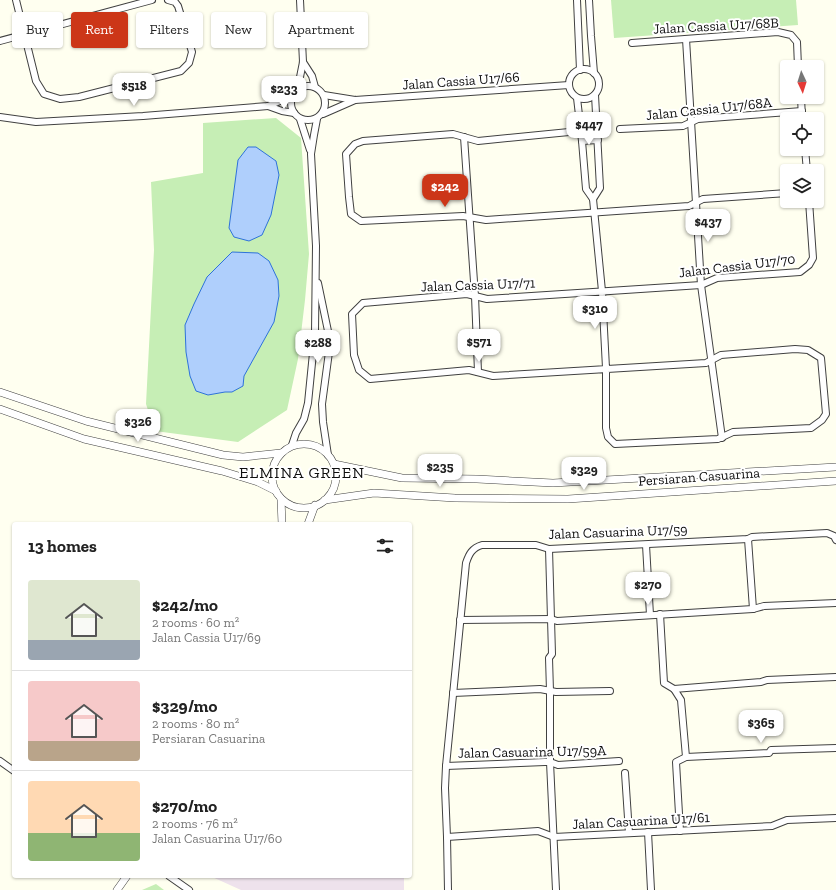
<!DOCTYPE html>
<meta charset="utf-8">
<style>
body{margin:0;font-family:"Zilla Slab",serif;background:#f6f6f6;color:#222;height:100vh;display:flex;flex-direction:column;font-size:15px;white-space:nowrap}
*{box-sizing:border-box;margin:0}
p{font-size:13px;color:#767676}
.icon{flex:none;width:22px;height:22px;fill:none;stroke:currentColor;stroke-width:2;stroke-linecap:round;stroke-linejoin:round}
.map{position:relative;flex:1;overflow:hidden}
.drawer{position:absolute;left:12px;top:522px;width:400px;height:356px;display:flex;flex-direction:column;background:#fff;border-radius:4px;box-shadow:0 1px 3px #0004}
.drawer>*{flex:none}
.hud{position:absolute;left:12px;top:12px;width:400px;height:36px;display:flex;gap:8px}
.needle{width:26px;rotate:176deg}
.controls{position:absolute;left:780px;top:60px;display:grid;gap:8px}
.controls a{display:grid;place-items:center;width:44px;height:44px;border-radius:4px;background:#fff;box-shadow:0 1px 3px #0004;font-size:20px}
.price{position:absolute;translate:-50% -34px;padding:0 9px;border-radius:8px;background:#fff;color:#222;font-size:13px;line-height:26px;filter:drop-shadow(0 1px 2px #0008)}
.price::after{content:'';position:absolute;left:50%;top:24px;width:12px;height:9px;margin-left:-6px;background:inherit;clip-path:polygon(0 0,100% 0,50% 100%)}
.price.current{background:#cc3618;color:#fff}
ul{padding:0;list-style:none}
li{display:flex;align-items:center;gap:12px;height:100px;padding:0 16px}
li+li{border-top:1px solid #e0e0e0}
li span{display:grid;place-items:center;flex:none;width:112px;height:80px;border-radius:4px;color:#555}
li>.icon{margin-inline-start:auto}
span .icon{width:48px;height:48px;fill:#fffc;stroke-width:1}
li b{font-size:17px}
h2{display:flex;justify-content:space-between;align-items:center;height:48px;padding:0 16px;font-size:17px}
.chip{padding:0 14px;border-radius:4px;background:#fff;box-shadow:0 1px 3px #0004;font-size:14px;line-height:36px}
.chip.current{background:#cc3618;color:#fff}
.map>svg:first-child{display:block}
.industrial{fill:#eee2ec}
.green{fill:#c6eeb5}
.water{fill:#afcffc;stroke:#2e72da}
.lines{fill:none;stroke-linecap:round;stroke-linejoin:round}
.minor-casing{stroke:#414141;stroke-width:8}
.tertiary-casing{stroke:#414141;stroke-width:8}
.minor{stroke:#fff;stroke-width:6}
.tertiary{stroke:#fff;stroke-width:7}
.labels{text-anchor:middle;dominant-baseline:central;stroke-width:4;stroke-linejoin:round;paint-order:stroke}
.street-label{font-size:14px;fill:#0e0e0e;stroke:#fff}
.quarter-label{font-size:16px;letter-spacing:1px;fill:#0e0e0e;stroke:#fff}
</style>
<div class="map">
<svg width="836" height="890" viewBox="0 0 836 890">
<rect width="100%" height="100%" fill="#fffff0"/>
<path class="industrial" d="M210,876H404V890H241Z"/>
<g class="green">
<path d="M611,0H796L798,25L614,38Z"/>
<path d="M276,118L301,138L309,254L305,300L298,359L287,410L238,442L155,431L146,404L154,250L151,182L203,173V123Z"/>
<path d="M156,884L164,890H142Z"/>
</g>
<g class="water">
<path d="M248,147H256L276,161L279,175L271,215L262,235L249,241L234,237L229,228L238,160Z"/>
<path d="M232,252L258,253L269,261L278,280L279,296L274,322L244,376L243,386L232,392H225L208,395L196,391L190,376L186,352L185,325L194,304L207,277Z"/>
</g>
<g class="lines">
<g class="minor-casing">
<g id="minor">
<path d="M16,0L36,81L44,94L60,99L79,97L181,71L189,63L192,52L178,6L175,2L168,0"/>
<path d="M577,0L580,70"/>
<path d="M589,0L591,36L594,73"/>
<path d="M686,39L701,285L722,438"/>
<path d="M0,41L152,0"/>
<path d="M632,43L778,32L791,35L797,42L798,67"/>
<path d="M303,62L312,76L315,87"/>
<circle cx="584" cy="84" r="15"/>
<circle cx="308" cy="103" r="17"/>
<path d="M300,88V77L303,62L300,0"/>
<path d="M324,95L355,100L569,85"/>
<path d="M801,97L802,119"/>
<path d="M577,98L582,141L586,189L593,199L602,291L606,368V428L608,437L615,444L718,439L733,432L811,428L822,420L826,414L821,358L808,350L795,349L721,355L706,363L493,376L469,370L370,379L359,370L354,355L352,314L363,303L467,294L487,299L701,285L717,278L800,272L809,265L813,258L809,201"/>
<path d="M268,106L282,111L294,113"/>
<path d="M323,114L355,100"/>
<path d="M0,117L36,122L143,116L268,106L292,96"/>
<path d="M300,119L310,150"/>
<path d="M620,129L683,126L698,119L802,111"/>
<path d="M569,132L478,141L453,134L363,141L355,144L346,154L349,197L351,214L361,221L463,216L486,220L689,206L703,199L787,193"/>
<path d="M464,137L475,296L478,372"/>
<path d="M582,141L598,140"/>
<path d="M805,149L807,171"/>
<path d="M593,199L600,188L595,95"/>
<path d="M318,283L328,331L329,352L322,404L323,422L328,455"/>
<path d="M292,445L296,433L304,419L308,403L315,333L316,246L311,154L314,135L317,119"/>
<path d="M748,539L753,609"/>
<path d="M646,545L650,615"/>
<path d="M549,549L552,654L549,658L550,691V762L556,890"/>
<path d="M660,614L664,683L674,689L681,700L686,757L676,762L680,831"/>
<path d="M460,620L551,619L557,621L753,609L764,606L836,603"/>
<path d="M674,689L761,682L767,680L836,677"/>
<path d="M453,693L540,689L556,692L610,691"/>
<path d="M686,757L769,753L771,750L836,748"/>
<path d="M0,761L14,771"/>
<path d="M446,766L545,762H550L558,765L619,761"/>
<path d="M625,773L629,833"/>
<path d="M648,832L651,890"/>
<path d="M447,837L538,831L554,837L772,826L787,820L836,818"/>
<path d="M169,876L189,890"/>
<path d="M448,890L447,837L445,788L446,766L466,563C469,554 472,548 482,545H536L549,549L748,539L752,537L827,533L834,536L836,540"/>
</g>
</g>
<g class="tertiary-casing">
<g id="tertiary">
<path d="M0,392L86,421L223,455L243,457L281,453"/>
<path d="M0,409L84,439L222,471L258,482L276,491"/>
<circle cx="304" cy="476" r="32"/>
<path d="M334,464L402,478L477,479L553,483L836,467"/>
<path d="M281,499L282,524"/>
<path d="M325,500L374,493L455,498L568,499L836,481"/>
<path d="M308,524L315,505"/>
<path d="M117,890L127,876"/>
</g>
</g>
<use href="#minor" class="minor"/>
<use href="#tertiary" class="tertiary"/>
</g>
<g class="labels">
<g class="street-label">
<text transform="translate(716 26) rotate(-3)">Jalan Cassia U17/68B</text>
<text transform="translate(461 81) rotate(-4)">Jalan Cassia U17/66</text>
<text transform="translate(709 109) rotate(-6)">Jalan Cassia U17/68A</text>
<text transform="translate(737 266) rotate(-7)">Jalan Cassia U17/70</text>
<text transform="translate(478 285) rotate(-2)">Jalan Cassia U17/71</text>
<text transform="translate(699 477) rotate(-4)">Persiaran Casuarina</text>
<text transform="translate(618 532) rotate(-2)">Jalan Casuarina U17/59</text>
<text transform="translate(532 752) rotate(-1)">Jalan Casuarina U17/59A</text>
<text transform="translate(641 821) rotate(-3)">Jalan Casuarina U17/61</text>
</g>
<g class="quarter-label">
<text x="302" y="472">ELMINA GREEN</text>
</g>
</g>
</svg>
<div class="controls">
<a><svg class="needle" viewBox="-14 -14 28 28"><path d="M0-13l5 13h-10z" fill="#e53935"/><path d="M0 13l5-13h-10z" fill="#767676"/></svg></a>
<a><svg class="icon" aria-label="locate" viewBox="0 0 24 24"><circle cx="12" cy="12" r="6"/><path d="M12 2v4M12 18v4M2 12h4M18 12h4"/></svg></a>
<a><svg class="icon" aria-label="layers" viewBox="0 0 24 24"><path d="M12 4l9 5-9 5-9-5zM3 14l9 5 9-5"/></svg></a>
</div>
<b class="price" style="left:134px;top:107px">$518</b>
<b class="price" style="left:284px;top:110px">$233</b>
<b class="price" style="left:589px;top:146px">$447</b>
<b class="price current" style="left:445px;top:208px">$242</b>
<b class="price" style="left:708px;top:243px">$437</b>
<b class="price" style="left:595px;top:330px">$310</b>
<b class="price" style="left:479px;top:363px">$571</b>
<b class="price" style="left:318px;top:364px">$288</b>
<b class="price" style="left:138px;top:443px">$326</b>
<b class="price" style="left:440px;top:488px">$235</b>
<b class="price" style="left:584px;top:491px">$329</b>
<b class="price" style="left:648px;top:606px">$270</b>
<b class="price" style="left:761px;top:744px">$365</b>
<div class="hud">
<a class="chip">Buy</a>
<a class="chip current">Rent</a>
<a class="chip">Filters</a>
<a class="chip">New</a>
<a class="chip">Apartment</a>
</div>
<section class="drawer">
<h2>13 homes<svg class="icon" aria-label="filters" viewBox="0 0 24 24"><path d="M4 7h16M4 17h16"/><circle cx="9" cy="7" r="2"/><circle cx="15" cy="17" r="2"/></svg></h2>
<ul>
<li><span style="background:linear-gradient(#dfe7d0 75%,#9aa5b1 0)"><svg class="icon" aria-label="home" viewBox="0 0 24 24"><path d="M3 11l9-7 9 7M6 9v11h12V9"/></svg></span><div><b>$242/mo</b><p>2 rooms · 60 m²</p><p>Jalan Cassia U17/69</p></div></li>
<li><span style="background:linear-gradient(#f6c9c9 75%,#b9a48a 0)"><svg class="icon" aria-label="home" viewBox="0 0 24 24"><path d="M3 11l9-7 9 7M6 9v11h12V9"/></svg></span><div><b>$329/mo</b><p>2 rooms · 80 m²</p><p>Persiaran Casuarina</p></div></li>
<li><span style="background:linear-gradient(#ffd9b3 65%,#8fb573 0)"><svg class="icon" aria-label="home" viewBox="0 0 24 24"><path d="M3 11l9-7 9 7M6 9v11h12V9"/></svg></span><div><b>$270/mo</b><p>2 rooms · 76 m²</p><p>Jalan Casuarina U17/60</p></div></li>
</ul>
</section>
</div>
